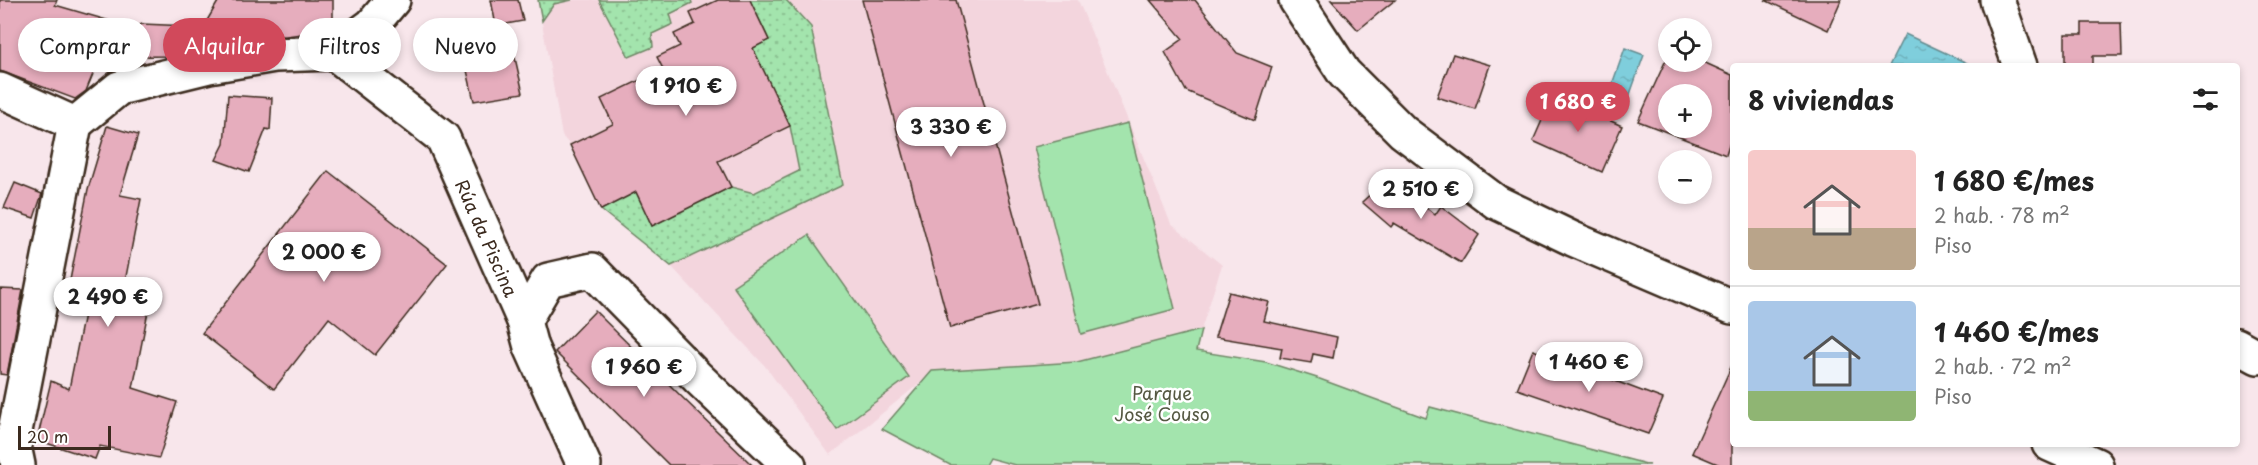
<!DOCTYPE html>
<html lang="es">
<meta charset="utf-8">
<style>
body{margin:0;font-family:"Playpen Sans",sans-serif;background:#f2f2f2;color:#222;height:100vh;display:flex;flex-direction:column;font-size:22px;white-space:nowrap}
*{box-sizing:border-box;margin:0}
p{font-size:20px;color:#767676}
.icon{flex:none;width:33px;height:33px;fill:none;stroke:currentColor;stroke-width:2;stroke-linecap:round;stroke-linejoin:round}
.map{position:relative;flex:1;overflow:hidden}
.sheet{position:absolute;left:1730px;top:63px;width:510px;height:384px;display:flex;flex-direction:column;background:#fff;border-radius:6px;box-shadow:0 3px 9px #0003}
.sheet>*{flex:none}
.banner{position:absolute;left:18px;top:18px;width:570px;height:54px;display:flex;gap:12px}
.buttons{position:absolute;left:1658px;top:18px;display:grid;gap:12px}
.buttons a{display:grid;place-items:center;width:54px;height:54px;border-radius:50%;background:#fff;box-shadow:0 3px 9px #0003;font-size:30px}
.scale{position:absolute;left:18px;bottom:15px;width:93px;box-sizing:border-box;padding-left:6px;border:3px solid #3b2a1e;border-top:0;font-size:16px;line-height:21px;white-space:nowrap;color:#3b2a1e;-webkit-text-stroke:4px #fff;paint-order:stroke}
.price{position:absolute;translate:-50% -51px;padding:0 14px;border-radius:21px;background:#fff;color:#222;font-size:20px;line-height:39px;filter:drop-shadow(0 2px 3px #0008)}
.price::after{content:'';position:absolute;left:50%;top:36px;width:18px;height:14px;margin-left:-9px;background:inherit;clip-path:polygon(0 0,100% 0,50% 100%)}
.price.selected{background:#d1495b;color:#fff}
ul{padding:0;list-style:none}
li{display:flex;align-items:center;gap:18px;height:150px;padding:0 18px}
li+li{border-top:2px solid #e0e0e0}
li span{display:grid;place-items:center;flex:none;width:168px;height:120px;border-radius:6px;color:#555}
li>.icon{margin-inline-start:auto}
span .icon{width:72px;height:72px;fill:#fffc;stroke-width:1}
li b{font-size:26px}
h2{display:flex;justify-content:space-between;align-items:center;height:72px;padding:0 18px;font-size:26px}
.tag{padding:0 21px;border-radius:27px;background:#fff;box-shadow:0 3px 9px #0003;font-size:21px;line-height:54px}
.tag.selected{background:#d1495b;color:#fff}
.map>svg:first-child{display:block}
.built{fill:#f3d5dd}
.grass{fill:url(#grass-dots);stroke:#6f8766;stroke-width:1.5}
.park{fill:#a3e4ad;stroke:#6f8766;stroke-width:1.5}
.water{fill:url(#water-ripples);stroke:#648c90;stroke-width:1.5}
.building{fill:#e6adbd;stroke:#3b2a1e;stroke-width:1.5;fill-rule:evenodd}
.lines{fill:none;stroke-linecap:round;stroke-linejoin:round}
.street-casing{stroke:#3b2a1e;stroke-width:38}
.secondary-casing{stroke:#3b2a1e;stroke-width:38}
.street{stroke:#fff;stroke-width:33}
.secondary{stroke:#fff;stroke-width:33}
.labels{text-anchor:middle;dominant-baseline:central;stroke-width:5;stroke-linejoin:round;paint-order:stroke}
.street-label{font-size:18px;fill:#3b2a1e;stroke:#fff}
.park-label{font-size:18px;fill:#555842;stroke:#fff}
</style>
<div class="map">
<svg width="2258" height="465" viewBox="0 0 2258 465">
<defs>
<pattern id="grass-dots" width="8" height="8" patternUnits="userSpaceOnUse" patternTransform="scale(1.5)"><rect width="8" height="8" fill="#a3e4ad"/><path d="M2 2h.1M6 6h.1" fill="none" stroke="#8dc494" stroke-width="1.8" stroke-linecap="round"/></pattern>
<pattern id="water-ripples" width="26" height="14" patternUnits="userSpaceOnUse" patternTransform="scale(1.5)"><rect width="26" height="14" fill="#7fcedc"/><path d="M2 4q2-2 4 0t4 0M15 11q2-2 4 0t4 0" fill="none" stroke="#6fb1bc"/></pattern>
</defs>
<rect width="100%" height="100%" fill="#f8e6eb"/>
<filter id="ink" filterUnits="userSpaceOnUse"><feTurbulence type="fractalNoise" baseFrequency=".0167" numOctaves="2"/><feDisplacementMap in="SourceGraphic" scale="12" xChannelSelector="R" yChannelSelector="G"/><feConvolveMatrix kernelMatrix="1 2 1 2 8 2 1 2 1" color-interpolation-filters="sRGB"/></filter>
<g filter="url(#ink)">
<path class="built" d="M538,0H1078L1171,224L1222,265L1201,330L1077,362L932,371L920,383L830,455L765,366L671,266L601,210L570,145L562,136Z"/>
<g class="grass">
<path d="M538,0H572L554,4L542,21Z"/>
<path d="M599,0H691L692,3L670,14L673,24L652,34L653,47L629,57Z"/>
<path d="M750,0H786L811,27L843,185L671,266L601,210L636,192L652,226L731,187L754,193L799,171L790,126L761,66L751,49L769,40Z"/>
</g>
<g class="park">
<path d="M1128,123L1175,309L1081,334L1034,147Z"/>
<path d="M809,235L909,377L837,430L733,286Z"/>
<path d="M1201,330L1196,351L1266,362L1317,378L1426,418L1430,407L1650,465H1015L989,458L985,465H950L882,429L932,371L1077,362Z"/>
</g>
<g class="water">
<path d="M1905,34L1967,63L1966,66H1889Z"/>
<path d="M1625,48L1644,55L1629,97L1610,90Z"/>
</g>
<g class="building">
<path d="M0,0H57L55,5L134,28L142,24L188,26V52L171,56L100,57L86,91L75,99L0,71Z"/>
<path d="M219,0H333V30L286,36L195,41Z"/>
<path d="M491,0H518L523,21L496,26Z"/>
<path d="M718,0H750L769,40L753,48L790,126L718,161L731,187L652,226L636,192L601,210L570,145L613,124L601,99L663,69L657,57L680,46L674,34L695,24L690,13Z"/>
<path d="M862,0H956L1038,304L950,328Z"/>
<path d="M1150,0H1195L1237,53L1272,67L1255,120L1186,91L1165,52L1183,39Z"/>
<path d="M1331,0H1395L1358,30Z"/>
<path d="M1765,0H1841L1828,30Z"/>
<path d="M2082,23H2121L2122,56H2093V66H2065V34H2082Z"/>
<path d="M510,36L523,93L474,101L461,44Z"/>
<path d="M1453,54L1490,65L1475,109L1437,97Z"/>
<path d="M1701,61L1732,75V136L1726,155L1638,121L1665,62ZM1668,94H1701V128H1668Z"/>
<path d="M228,95L272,98L270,130L266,129L249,172L216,160L224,144Z"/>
<path d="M1553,95L1622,126L1602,172L1533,141Z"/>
<path d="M107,126L138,135L120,195L141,199L123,292L151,296L133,388L177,402L159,458L100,446L95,459L37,440L51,381L69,389L90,284L70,280L88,189Z"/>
<path d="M328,171L447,264L375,355L329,318L274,389L202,333Z"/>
<path d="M1390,176L1435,215L1441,206L1479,235L1461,263L1394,223L1391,227L1362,202Z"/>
<path d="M15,183L42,194L34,218L4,208Z"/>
<path d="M0,289L23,290L7,375L0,374Z"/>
<path d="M1229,292L1269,302L1264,321L1337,337L1333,358L1313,354L1311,363L1280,358L1282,348L1215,337Z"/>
<path d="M595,311L687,402L752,465H669L555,352Z"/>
<path d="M1533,350L1663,399L1648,434L1517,389Z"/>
<path d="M1732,365V465H1720L1692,453Z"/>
</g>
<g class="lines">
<g class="street-casing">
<g id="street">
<path d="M1997,0L2020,66"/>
<path d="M334,53L443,138L524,321L531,347L584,465"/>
<path d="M0,90L75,124"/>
<path d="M75,124L119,88L209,66L275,55L334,53L372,25L393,0"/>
<path d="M524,321L548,280L592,270L698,378L789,465"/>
<path d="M2236,345L2258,357"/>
<path d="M18,465L13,441L75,124"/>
</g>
</g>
<g class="secondary-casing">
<g id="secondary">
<path d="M1296,0L1344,73L1403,132L1496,202L1573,239L1732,307"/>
<path d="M2049,444L2096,465"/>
</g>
</g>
<use href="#street" class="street"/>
<use href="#secondary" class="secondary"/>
</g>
</g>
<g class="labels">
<g class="street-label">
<text transform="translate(487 238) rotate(66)">Rúa da Piscina</text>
</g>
<g class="park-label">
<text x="1162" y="392">Parque<tspan x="1162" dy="21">José Couso</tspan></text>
</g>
</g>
</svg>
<div class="buttons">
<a><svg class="icon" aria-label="locate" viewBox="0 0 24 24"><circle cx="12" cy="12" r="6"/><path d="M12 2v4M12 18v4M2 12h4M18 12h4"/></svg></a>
<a>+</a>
<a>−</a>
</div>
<div class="scale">20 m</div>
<b class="price" style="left:686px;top:117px">1 910 €</b>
<b class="price selected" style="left:1578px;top:133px">1 680 €</b>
<b class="price" style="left:951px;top:158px">3 330 €</b>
<b class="price" style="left:1421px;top:220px">2 510 €</b>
<b class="price" style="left:324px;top:283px">2 000 €</b>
<b class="price" style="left:108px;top:328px">2 490 €</b>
<b class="price" style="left:1589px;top:393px">1 460 €</b>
<b class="price" style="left:644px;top:398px">1 960 €</b>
<div class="banner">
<a class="tag">Comprar</a>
<a class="tag selected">Alquilar</a>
<a class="tag">Filtros</a>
<a class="tag">Nuevo</a>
</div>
<section class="sheet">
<h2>8 viviendas<svg class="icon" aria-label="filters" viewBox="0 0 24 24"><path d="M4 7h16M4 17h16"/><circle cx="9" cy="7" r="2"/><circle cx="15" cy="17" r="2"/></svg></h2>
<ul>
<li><span style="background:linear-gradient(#f6c9c9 65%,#b9a48a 0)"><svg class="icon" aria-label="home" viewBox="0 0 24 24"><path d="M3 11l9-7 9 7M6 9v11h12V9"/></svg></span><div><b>1 680 €/mes</b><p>2 hab. · 78 m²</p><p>Piso</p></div></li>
<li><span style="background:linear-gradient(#a9c7e8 75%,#8fb573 0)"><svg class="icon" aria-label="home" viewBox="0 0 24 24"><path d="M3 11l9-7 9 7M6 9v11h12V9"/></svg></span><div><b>1 460 €/mes</b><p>2 hab. · 72 m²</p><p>Piso</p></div></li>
</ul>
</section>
</div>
